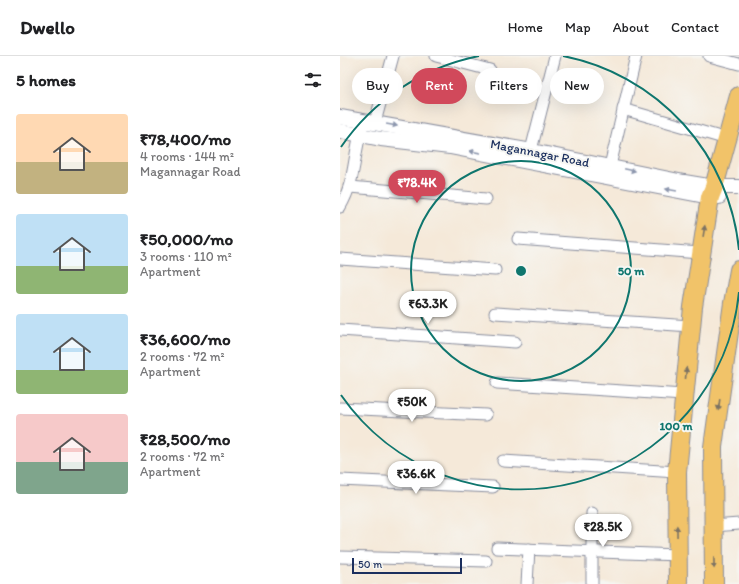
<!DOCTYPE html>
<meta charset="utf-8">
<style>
body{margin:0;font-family:Itim,sans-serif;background:#f6f6f6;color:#202124;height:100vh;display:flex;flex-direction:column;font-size:15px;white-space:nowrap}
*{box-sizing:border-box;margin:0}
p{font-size:13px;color:#757577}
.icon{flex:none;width:22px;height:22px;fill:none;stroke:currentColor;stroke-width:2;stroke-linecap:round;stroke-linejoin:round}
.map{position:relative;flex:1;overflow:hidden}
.panel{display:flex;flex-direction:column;background:#fff;width:340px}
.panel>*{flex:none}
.hud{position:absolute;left:12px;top:12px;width:327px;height:36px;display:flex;gap:8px}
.scale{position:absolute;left:12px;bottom:10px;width:110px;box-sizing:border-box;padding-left:4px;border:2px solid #1b2f5e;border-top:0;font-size:11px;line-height:14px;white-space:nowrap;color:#1b2f5e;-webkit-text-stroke:3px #f6f6f2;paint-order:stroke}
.price{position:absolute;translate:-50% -34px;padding:0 9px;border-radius:14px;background:#fff;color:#222;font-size:13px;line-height:26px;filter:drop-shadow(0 1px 2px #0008)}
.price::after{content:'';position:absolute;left:50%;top:24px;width:12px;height:9px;margin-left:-6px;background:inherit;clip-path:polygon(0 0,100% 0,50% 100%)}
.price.active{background:#d1495b;color:#fff}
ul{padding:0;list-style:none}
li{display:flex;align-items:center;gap:12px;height:100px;padding:0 16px}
li span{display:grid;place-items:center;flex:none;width:112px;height:80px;border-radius:4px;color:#555}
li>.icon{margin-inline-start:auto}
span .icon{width:48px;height:48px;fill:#fffc;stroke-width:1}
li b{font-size:17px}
h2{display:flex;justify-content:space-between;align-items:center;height:48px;padding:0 16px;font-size:17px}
.pill{padding:0 14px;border-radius:18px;background:#fff;box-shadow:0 4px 16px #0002;font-size:14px;line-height:36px}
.pill.active{background:#d1495b;color:#fff}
header{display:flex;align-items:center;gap:24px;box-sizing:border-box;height:56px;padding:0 20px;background:#fff;border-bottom:1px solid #e0e0e0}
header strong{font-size:19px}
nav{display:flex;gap:22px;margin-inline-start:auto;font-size:14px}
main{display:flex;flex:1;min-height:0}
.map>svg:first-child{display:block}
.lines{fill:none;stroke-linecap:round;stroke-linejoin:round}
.minor-casing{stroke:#888c9c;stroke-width:13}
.tertiary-casing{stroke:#888c9c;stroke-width:16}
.primary-casing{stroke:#888c9c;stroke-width:20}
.minor{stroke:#fff;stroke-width:11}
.tertiary{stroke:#fff;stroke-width:14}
.primary{stroke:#f1c369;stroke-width:18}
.oneway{fill:#8d97ae}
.oneway2{fill:#7b7263}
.ring{fill:none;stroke:#0f766e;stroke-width:2}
.labels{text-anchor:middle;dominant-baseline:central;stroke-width:4;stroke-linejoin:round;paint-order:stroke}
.street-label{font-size:13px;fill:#1b2f5e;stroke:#f6f6f2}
.centre{fill:#0f766e;stroke:#f6f6f2;stroke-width:2}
.ring-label{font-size:12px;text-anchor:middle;font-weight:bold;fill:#0f766e;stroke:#f6f6f2;stroke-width:4;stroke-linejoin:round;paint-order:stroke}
</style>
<header>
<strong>Dwello</strong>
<nav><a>Home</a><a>Map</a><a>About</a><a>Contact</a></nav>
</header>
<main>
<section class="panel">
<h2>5 homes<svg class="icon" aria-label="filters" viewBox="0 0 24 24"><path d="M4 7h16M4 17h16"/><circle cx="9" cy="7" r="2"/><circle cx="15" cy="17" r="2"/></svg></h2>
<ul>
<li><span style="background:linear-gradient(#ffd9b3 60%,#c2b280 0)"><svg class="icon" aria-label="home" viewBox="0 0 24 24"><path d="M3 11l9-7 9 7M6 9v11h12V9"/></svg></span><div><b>₹78,400/mo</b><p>4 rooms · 144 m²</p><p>Magannagar Road</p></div></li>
<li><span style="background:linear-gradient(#bfe0f5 65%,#8fb573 0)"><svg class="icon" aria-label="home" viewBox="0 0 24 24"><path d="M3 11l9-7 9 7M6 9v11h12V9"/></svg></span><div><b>₹50,000/mo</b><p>3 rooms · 110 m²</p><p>Apartment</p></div></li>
<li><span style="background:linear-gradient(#bfe0f5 70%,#8fb573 0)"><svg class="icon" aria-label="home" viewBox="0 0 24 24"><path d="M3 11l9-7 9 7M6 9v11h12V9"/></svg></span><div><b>₹36,600/mo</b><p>2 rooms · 72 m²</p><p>Apartment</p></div></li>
<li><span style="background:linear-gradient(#f6c9c9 60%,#7fa58c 0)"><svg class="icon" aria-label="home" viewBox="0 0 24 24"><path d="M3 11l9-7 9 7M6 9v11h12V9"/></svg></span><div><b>₹28,500/mo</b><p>2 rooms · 72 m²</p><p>Apartment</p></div></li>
</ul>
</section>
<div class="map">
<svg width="399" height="528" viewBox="0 0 399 528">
<rect width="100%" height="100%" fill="#f6f6f2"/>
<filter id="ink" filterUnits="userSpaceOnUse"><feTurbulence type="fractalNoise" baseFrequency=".025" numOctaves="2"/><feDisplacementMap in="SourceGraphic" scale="8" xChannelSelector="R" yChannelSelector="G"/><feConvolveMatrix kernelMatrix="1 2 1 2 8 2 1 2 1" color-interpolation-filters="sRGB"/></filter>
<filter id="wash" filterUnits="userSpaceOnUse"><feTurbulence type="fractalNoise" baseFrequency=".012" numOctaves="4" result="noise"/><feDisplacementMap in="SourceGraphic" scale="16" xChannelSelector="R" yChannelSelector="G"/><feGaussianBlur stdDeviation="0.9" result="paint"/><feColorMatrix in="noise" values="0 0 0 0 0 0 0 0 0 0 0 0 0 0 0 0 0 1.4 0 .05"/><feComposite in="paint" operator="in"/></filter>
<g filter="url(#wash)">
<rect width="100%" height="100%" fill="#f5e9d9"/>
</g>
<g filter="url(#ink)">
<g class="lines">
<g class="minor-casing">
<g id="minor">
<path d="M96,0L150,14"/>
<path d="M369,0L399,8"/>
<path d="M283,53L387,83"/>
<path d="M35,66L53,0"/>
<path d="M189,102L215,0"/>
<path d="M270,110L296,0"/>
<path d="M10,131L146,143"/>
<path d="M0,151C16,124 13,100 22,71"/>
<path d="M178,183L360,197"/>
<path d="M0,203L155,214"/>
<path d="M155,257L351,270"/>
<path d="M0,274L175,286"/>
<path d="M157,327L344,339"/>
<path d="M0,352L146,359"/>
<path d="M163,405L337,416"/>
<path d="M0,424L153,431"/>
<path d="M373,470L399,468"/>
<path d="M157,492L338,499"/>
<path d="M0,501L146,505"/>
<path d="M187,528L189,493"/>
<path d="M252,528V457"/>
</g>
</g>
<g class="tertiary-casing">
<g id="tertiary">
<path d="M0,61L192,95L344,126L374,131H399"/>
<path d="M0,75L41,83L110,91L370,141H379"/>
</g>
</g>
<g class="primary-casing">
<g id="primary">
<path d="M338,528L337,416L353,251L370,141L374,131L399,40"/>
<path d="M374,528L373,391L393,247L399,214"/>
</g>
</g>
<use href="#minor" class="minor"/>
<use href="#tertiary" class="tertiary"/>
<use href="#primary" class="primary"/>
</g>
<defs><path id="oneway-solid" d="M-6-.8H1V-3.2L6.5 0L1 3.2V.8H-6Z"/></defs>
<g class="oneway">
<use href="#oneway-solid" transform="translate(52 69) rotate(10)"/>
<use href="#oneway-solid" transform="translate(135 96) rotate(-169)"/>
<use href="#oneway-solid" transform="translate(290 114) rotate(12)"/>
<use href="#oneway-solid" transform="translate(331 134) rotate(-170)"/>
</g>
<g class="oneway2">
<use href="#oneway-solid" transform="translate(364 175) rotate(-81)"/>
<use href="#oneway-solid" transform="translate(346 317) rotate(-85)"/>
<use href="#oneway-solid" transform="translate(379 349) rotate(98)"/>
<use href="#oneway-solid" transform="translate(337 475) rotate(-91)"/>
<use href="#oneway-solid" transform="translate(374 507) rotate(89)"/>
</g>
</g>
<g class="ring">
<circle cx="181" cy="215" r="110"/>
<path d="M399 236A219 219 0 0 1 1 339M1 91A219 219 0 0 1 139 0M223 0A219 219 0 0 1 399 194"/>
</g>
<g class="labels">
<g class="street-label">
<text transform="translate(200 97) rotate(11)">Magannagar Road</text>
</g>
</g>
<circle cx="181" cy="215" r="6" class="centre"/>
<g class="ring-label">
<text x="291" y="219">50 m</text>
<text x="336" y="374">100 m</text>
</g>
</svg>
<div class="scale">50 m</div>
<b class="price active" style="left:77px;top:148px">₹78.4K</b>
<b class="price" style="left:88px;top:269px">₹63.3K</b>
<b class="price" style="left:72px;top:367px">₹50K</b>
<b class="price" style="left:76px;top:439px">₹36.6K</b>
<b class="price" style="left:263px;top:492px">₹28.5K</b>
<div class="hud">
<a class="pill">Buy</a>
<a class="pill active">Rent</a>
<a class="pill">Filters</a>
<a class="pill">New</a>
</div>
</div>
</main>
